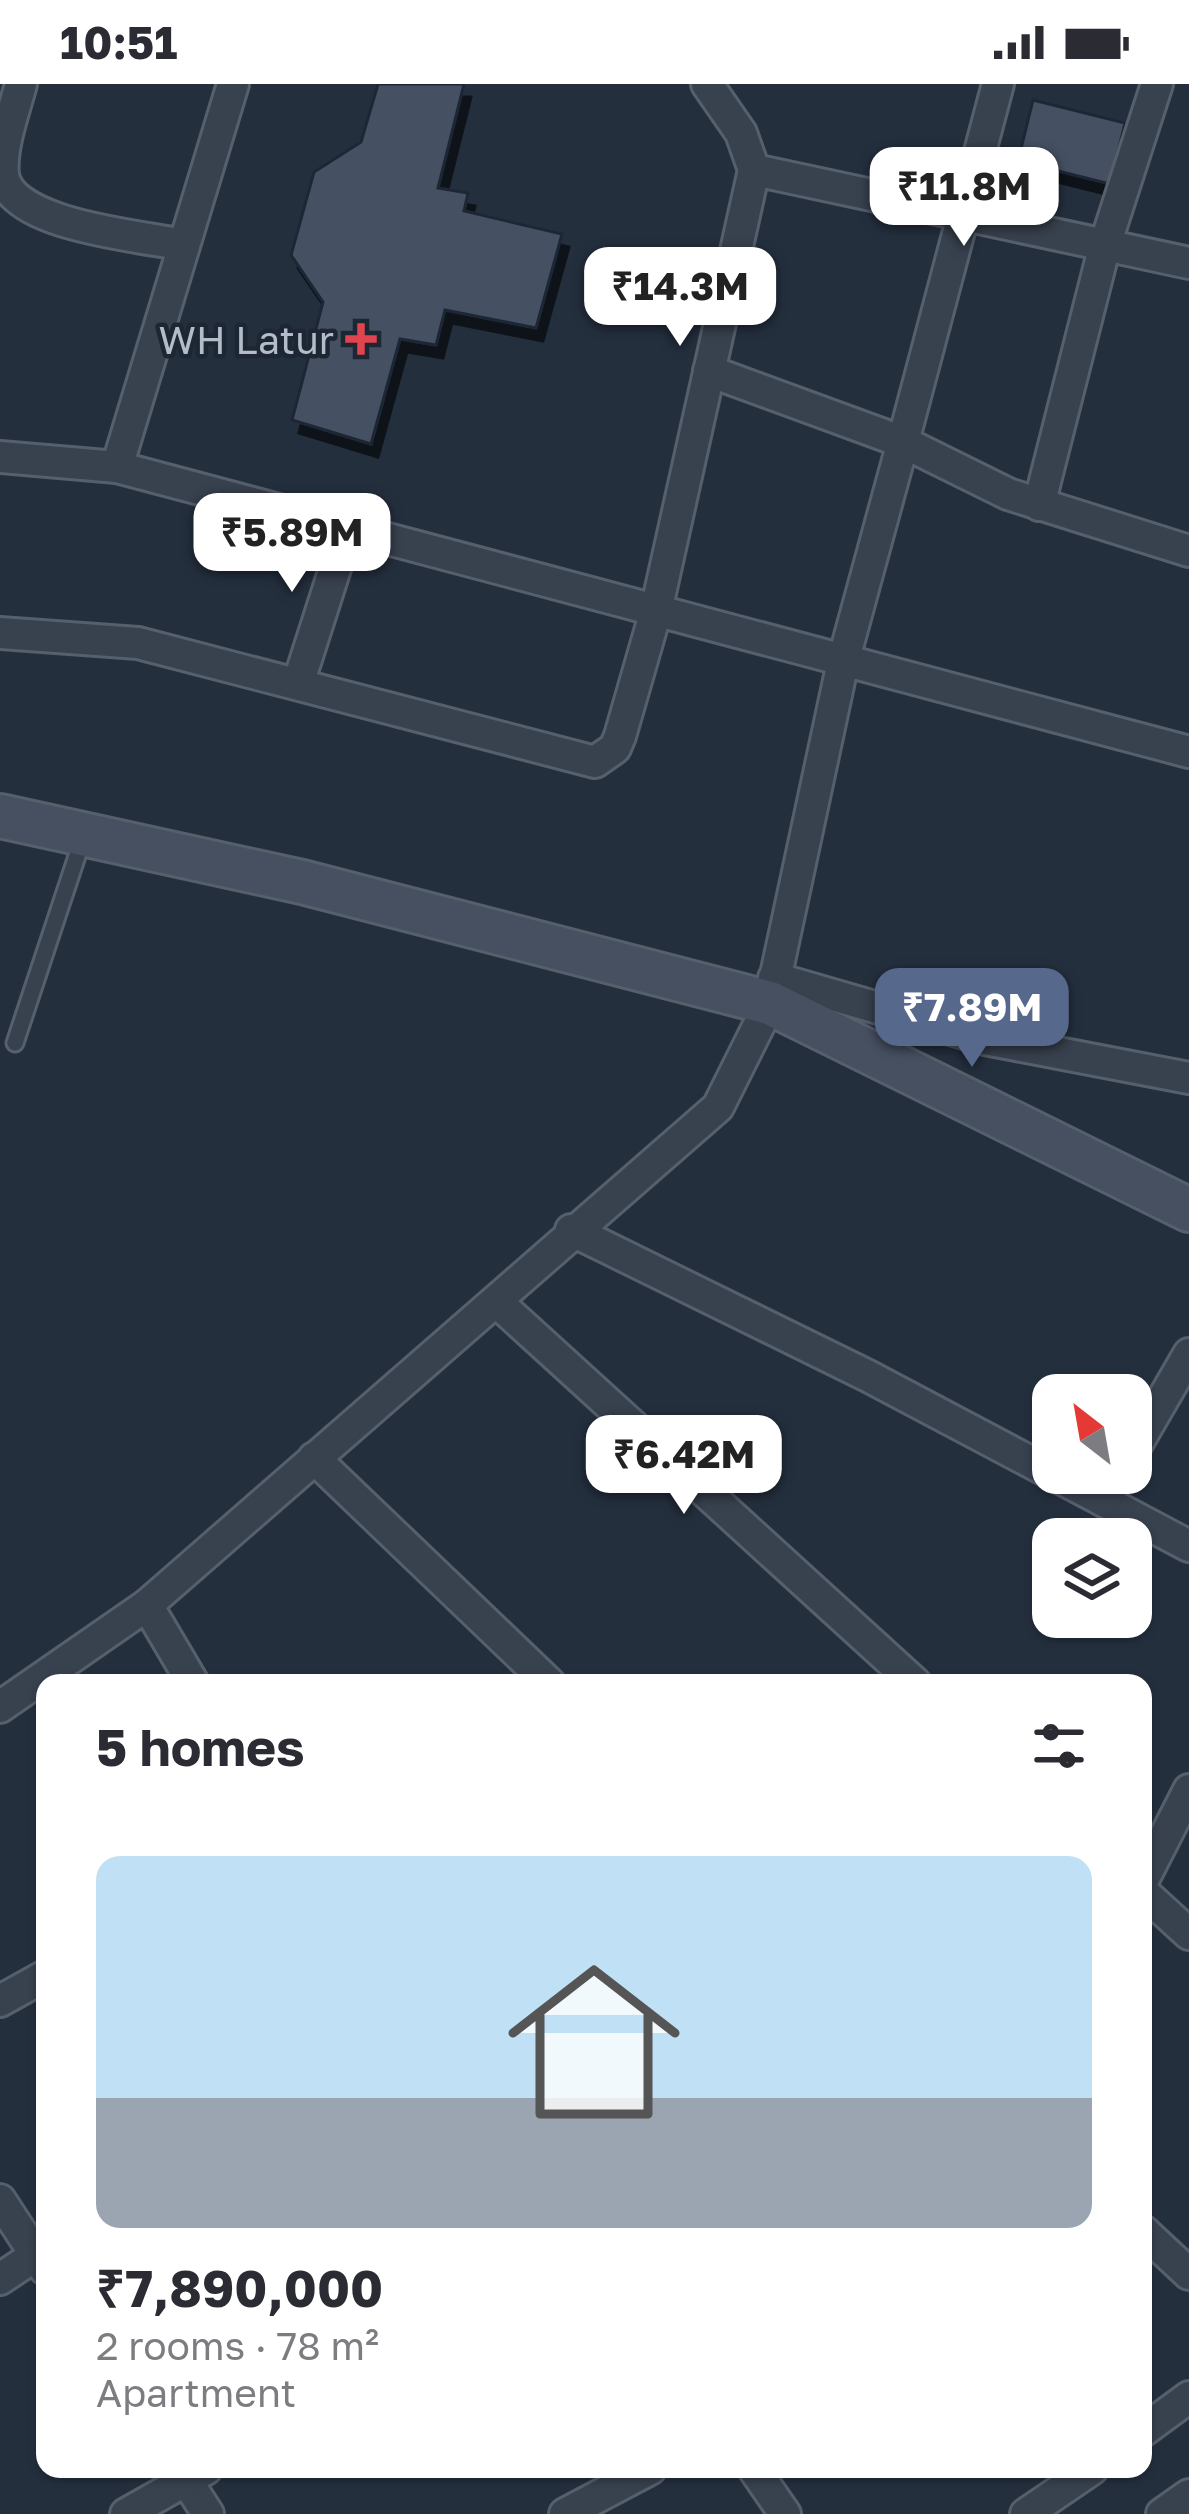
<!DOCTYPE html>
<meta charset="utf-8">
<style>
body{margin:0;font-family:"Golos Text",sans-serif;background:#f7f7f7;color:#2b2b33;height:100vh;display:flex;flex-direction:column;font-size:45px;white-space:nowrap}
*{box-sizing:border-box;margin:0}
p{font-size:39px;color:#7c7c81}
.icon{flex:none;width:66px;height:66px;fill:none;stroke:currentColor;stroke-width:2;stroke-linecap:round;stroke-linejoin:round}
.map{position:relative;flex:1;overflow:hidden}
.panel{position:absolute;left:36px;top:1590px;width:1116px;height:804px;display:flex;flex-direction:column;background:#fff;border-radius:24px;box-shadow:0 3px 9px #0004}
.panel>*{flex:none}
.needle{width:78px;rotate:329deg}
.tools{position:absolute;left:1032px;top:1290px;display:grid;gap:24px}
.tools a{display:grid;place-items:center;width:120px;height:120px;border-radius:24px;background:#fff;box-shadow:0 3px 9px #0004;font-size:60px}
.price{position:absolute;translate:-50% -102px;padding:0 27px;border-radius:24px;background:#fff;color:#222;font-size:39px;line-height:78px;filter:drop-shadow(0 3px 6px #0008)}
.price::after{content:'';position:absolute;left:50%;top:72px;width:36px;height:27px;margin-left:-18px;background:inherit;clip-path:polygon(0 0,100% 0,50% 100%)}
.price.selected{background:#56698c;color:#fff}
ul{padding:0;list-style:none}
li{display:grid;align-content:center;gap:24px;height:636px;padding:0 60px}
li span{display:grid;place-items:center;height:372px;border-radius:24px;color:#555}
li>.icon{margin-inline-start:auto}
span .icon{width:216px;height:216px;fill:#fffc;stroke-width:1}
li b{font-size:51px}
h2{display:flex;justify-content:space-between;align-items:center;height:144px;padding:0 60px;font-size:51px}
.status{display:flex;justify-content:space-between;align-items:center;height:84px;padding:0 60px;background:#fff;direction:ltr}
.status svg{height:33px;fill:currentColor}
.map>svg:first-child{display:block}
.building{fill:#455162;stroke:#1f2835;stroke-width:3;filter:url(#shadow)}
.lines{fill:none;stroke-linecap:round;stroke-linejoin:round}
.lane-casing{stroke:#565f6c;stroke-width:21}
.street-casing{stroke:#565f6c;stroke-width:36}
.secondary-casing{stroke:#565f6c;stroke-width:48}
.lane{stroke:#38414e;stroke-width:15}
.street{stroke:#38414e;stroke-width:30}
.secondary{stroke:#465061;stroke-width:42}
.health-dot{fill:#e0444e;stroke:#1d2633;stroke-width:4.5}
.labels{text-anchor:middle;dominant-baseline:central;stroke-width:9;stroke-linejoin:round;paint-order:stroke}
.poi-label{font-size:39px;fill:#b4bcc9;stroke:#1d2633;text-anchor:end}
</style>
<div class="status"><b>10:51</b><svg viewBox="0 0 49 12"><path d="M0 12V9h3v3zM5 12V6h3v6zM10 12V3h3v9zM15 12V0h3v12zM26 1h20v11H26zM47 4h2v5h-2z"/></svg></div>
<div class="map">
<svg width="1189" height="2430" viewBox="0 0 1189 2430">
<defs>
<filter id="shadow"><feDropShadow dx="7" dy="13" stdDeviation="0" flood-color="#0009"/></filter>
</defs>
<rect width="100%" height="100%" fill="#242f3e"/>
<g class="building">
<path d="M378,0H464L438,104L468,109L464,127L562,150L536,244L445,226L436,261L400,255L371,360L292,336L323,218L291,171L314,88L361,58Z"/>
<path d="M1033,16L1125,39L1110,100L1018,77Z"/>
</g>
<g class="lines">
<g class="lane-casing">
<path id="lane" d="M15,959L84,751"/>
</g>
<g class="street-casing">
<g id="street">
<path d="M21,0C14,27 0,63 3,91C11,142 141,152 184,161"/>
<path d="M754,86L1189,179"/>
<path d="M709,287L903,358L998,0"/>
<path d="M0,373L117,383L1189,668"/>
<path d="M117,383L233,0"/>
<path d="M1039,421L1105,161L1157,0"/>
<path d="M0,549L138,559L595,678L615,664L620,652L656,527L754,86L741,49L707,0"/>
<path d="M299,597L348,444"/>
<path d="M774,894L985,955L1189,994"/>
<path d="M571,1146L868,1292L1189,1462"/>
<path d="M497,1218L915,1599"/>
<path d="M1131,1370L1189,1270"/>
<path d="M314,1374L549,1599"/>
<path d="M1104,1417L1120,1389"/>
<path d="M147,1521L193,1599"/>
<path d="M0,1623L147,1521L718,1023L770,919L843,578L903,358L1008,410L1189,467"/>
<path d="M1143,1796L1189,1706"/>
<path d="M1143,1808L1189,1850"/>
<path d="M0,1917L45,1892"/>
<path d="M0,2116L45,2185"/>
<path d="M1143,2147L1189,2190"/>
<path d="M0,2195L45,2165"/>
<path d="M1143,2347L1189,2313"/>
<path d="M179,2385L208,2430"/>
<path d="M754,2385L785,2430"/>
<path d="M126,2430L206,2385"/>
<path d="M565,2430L650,2385"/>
<path d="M1026,2430L1092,2385"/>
<path d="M1162,2430L1189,2411"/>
</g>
</g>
<g class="secondary-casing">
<path id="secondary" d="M0,732L302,798L770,919L1189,1126"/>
</g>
<use href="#lane" class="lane"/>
<use href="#street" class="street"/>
<use href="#secondary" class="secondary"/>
</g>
<path class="health-dot" d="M355 237h12v12h12v12h-12v12h-12v-12h-12v-12h12z"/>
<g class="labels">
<g class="poi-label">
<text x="334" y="255">WH Latur</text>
</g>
</g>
</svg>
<div class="tools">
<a><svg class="needle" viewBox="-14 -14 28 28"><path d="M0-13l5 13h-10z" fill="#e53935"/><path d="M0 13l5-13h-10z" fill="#7c7c81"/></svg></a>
<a><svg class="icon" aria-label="layers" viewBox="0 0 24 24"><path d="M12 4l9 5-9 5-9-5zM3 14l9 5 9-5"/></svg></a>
</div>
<b class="price" style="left:964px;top:165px">₹11.8M</b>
<b class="price" style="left:680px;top:265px">₹14.3M</b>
<b class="price" style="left:292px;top:511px">₹5.89M</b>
<b class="price selected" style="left:972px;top:986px">₹7.89M</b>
<b class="price" style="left:684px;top:1433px">₹6.42M</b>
<section class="panel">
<h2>5 homes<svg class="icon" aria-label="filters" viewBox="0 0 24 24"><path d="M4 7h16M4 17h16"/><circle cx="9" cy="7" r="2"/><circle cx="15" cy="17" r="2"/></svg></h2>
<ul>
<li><span style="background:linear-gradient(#bfe0f5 65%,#9aa5b1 0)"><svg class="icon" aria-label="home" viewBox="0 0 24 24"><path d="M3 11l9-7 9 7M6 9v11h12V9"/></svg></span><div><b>₹7,890,000</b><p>2 rooms · 78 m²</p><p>Apartment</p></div></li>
</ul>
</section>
</div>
